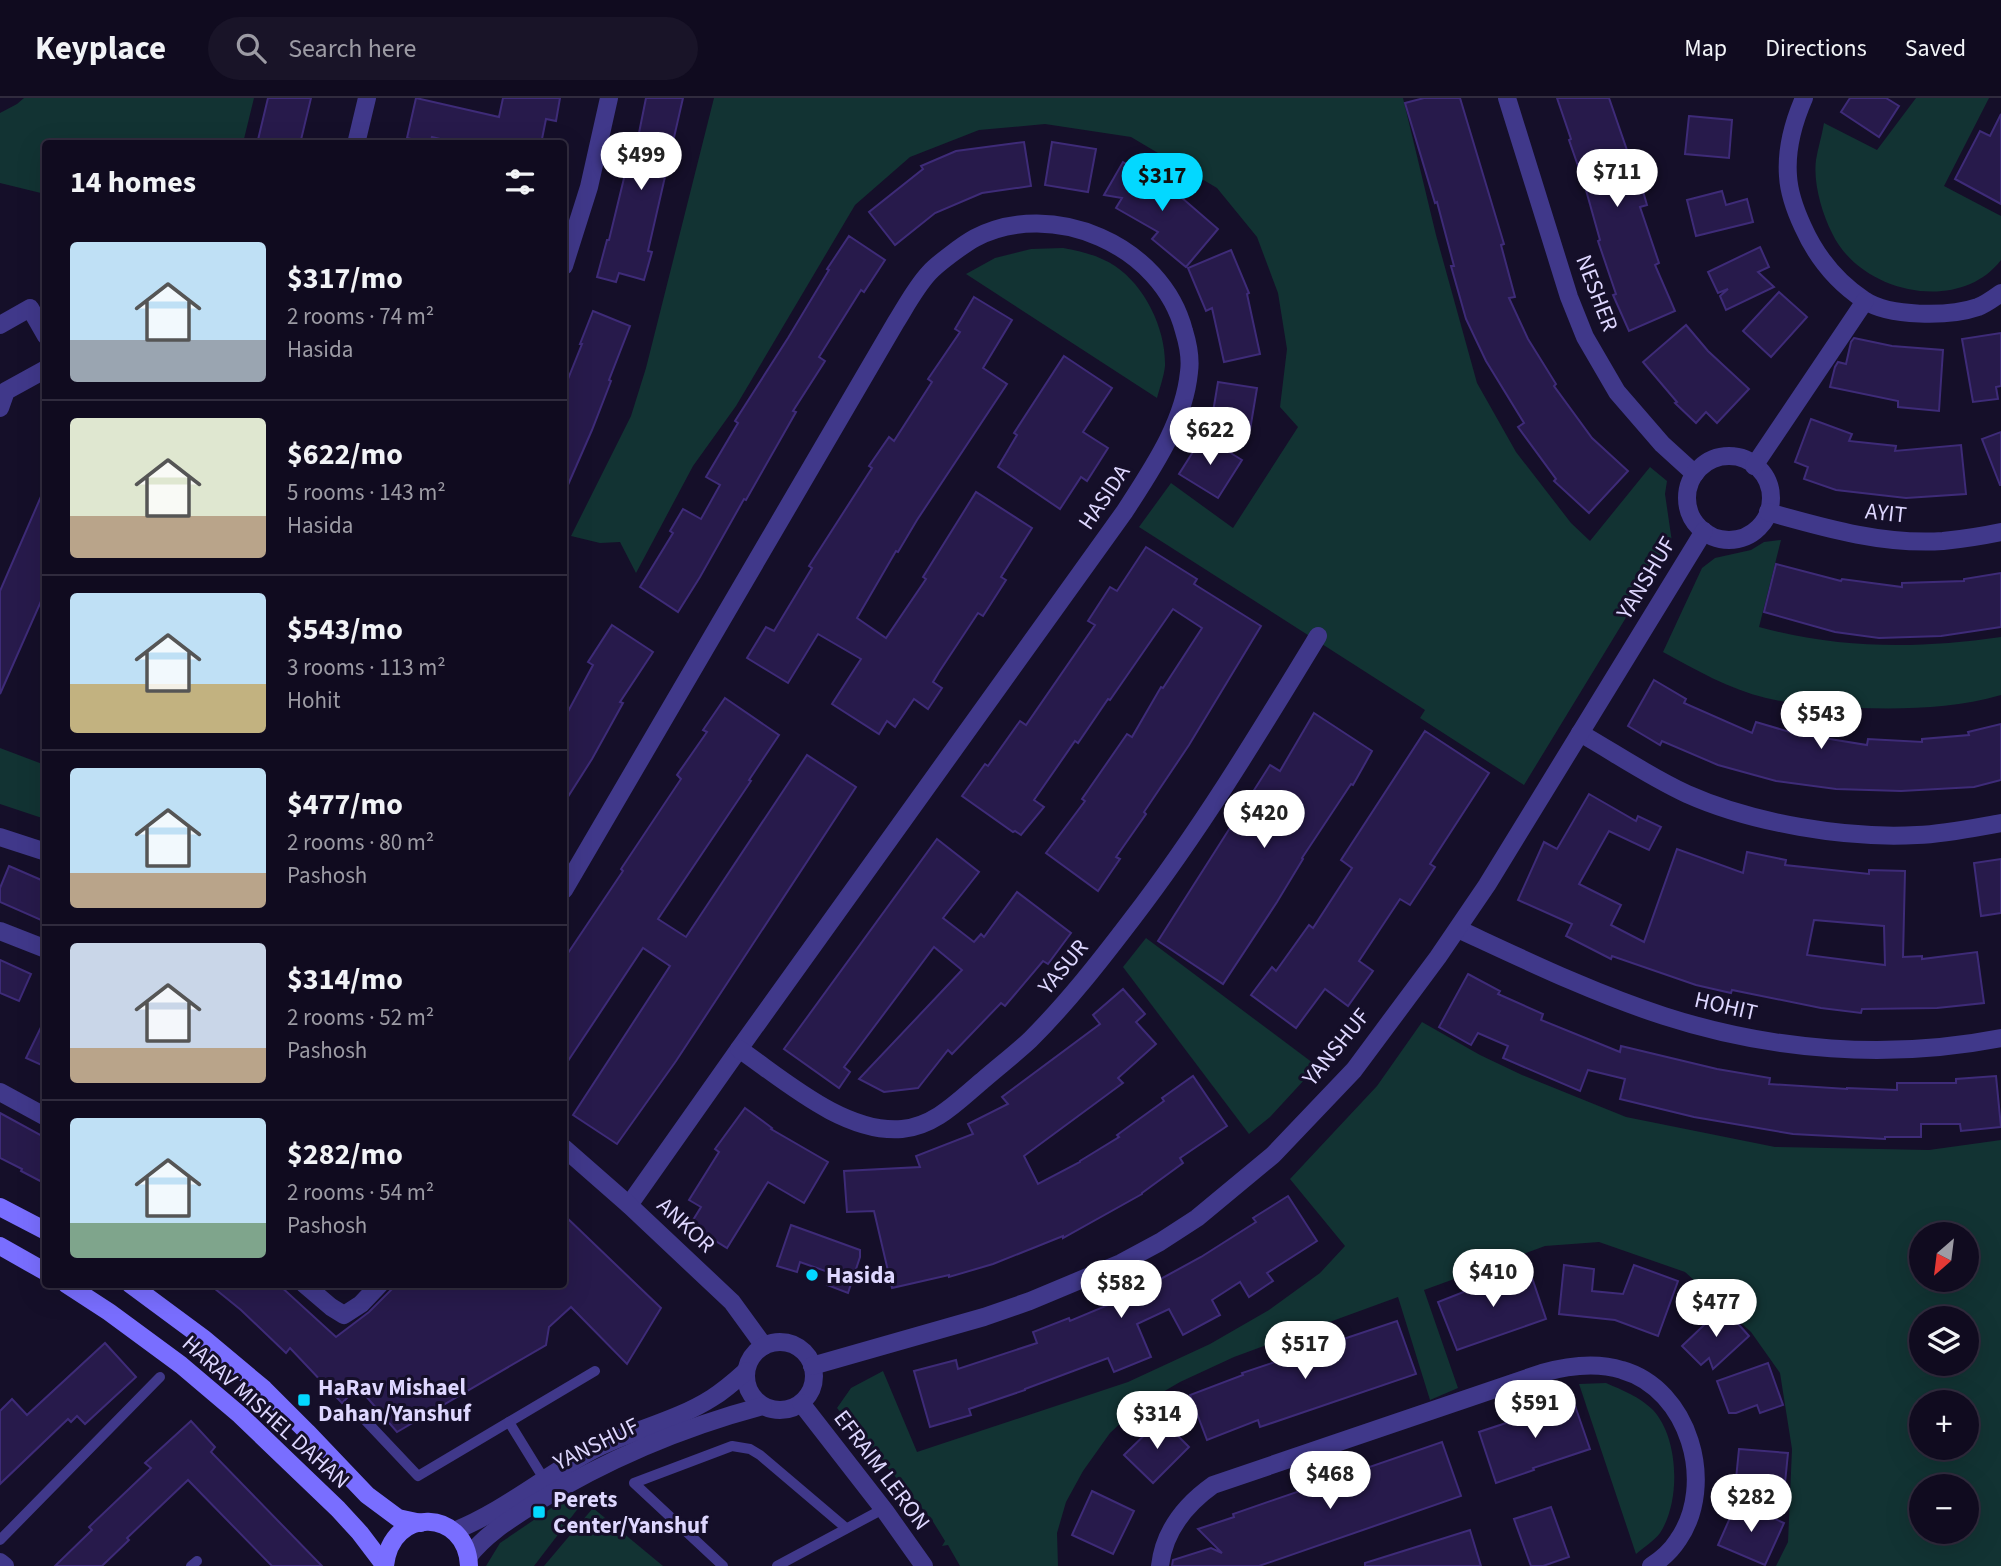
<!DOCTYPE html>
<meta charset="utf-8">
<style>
body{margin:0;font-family:"Source Sans 3",sans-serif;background:#191428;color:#f1f3f6;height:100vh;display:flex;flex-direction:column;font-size:26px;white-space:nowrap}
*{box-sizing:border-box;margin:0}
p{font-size:23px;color:#9c9ba4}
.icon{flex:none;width:38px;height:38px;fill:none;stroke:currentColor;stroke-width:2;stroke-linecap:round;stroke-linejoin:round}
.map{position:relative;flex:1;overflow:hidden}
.side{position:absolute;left:42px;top:42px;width:525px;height:1148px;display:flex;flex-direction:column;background:#100b1f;border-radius:7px;box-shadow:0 7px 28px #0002,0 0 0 2px #302b3d}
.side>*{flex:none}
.needle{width:46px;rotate:208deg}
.buttons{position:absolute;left:1909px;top:1124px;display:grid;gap:14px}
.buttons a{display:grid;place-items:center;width:70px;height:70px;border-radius:50%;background:#100b1f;box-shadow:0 7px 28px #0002,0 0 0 2px #302b3d;font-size:35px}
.price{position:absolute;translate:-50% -60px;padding:0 16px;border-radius:24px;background:#fff;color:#222;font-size:23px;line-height:46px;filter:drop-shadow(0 2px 4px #0008)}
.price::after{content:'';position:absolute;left:50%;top:42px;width:21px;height:16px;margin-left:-10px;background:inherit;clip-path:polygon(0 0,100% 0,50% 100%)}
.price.selected{background:#03d8ff;color:#111}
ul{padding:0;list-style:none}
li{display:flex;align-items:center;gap:21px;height:175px;padding:0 28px}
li+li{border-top:2px solid #302b3d}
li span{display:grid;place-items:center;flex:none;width:196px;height:140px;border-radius:7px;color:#555}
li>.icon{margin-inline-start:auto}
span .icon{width:84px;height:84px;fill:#fffc;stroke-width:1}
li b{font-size:30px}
h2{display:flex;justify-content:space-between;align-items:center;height:84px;padding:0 28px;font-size:30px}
header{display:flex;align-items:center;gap:42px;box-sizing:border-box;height:98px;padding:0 35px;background:#100b1f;border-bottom:2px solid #302b3d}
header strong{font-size:33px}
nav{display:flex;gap:38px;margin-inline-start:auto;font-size:24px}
.search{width:490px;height:63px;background:#191428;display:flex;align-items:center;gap:18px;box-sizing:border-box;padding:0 24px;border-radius:38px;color:#9c9ba4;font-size:26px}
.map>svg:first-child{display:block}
.green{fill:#123333;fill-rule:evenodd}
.building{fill:#271a4b;stroke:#3e2b78;stroke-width:2;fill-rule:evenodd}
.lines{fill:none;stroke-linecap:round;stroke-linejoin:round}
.lane{stroke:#40388a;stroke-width:10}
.street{stroke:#40388a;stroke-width:18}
.secondary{stroke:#796eff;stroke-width:18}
.poi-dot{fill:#03d8ff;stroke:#150f29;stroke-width:2.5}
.labels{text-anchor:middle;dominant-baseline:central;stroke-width:6;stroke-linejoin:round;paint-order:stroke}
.street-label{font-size:23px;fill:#ded7ff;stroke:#150f29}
.poi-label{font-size:23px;font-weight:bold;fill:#ded7ff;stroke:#150f29;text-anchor:start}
</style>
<header>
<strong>Keyplace</strong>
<div class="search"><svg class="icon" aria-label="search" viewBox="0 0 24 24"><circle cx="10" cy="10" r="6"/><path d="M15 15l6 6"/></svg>Search here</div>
<nav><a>Map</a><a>Directions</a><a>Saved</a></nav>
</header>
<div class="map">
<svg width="2001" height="1468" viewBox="0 0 2001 1468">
<rect width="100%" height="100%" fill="#150f29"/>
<g class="green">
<path d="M24,0H254L243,45L46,46L45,96L0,85V15L17,6Z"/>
<path d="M714,0H1403L1436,137L1477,285L1516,354L1571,425L1590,443L1650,369L1667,383L1665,396L1672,444L1524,687L1420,620L1425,612L1139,429L1171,385L1233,430L1298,329L1280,309L1287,251L1278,195L1257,139L1217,90L1131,39L1045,26L979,32L910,59L855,107L736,308L693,368L636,475L620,444L600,445L571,438L631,318L646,270Z"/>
<path d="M1916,0H1989L1944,88L2001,118V162C1959,217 1860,195 1832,135C1822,115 1813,85 1816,62C1818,50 1822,37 1824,25L1877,52Z"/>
<path d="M1063,150C1081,153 1100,158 1115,168C1145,188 1166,231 1165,268C1164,278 1160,289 1157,300L966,176L995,160L1031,151Z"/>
<path d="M1781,442L1759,529C1841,551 1917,551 2001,539V597C1953,611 1907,611 1857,610C1826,609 1796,607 1766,600C1729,591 1696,572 1663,554L1702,470L1715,460L1751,452L1764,444Z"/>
<path d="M0,650L45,667V721L0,706Z"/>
<path d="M1146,840L1317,968L1270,1019L1249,1036L1123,869Z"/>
<path d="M1422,924L1480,957L1522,977L1626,1019L1775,1049L1929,1052L2001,1042V1468H1776L1788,1444L1792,1351L1780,1275L1751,1234L1685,1174L1599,1144L1545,1148L1424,1192L1458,1290L1430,1302L1398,1199L1234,1259L1180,1284L1139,1308L1110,1335L1083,1373L1066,1404L1057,1435L1058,1468H960L948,1447L942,1448L945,1443L932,1422L837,1310L851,1290L883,1273L917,1354L1128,1284L1210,1246L1269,1212L1320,1175L1345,1148L1290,1081L1377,988ZM1922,1136H1967V1181H1922ZM1922,1220H1967V1265H1922ZM1922,1304H1967V1349H1922ZM1922,1388H1967V1433H1922Z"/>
<path d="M1606,1285C1622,1292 1640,1299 1653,1312C1679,1340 1681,1403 1660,1435C1654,1443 1643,1450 1636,1456L1579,1286Z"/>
<path d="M572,1396L586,1400L534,1468H486L500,1445Z"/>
<path d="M593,1410L663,1468H544Z"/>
</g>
<g class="building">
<path d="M268,0H311L300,46H257Z"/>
<path d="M416,0L499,19L503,0H560L556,23L546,21L541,46H460L432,39L430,46L407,40Z"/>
<path d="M646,0H683L648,153L652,154L644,182L619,175L616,184L597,179L607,142H609L634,39L638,40Z"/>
<path d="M1424,0H1460L1504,146L1501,147L1515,199L1509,200L1528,241L1556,286L1554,288L1592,340L1628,373L1589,415L1554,383L1556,381L1518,329L1524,325L1486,263L1466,221L1451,168H1454L1437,104L1435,105L1405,5Z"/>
<path d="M1557,0H1609L1638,84L1640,83L1647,107L1640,109L1659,165L1655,167L1675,213L1629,233L1613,197L1616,196L1598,143L1600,142L1584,85L1569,42L1571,41Z"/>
<path d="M1850,0H1886L1899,8L1879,39L1841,14Z"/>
<path d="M2001,16V106L1955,81L1980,33L1990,38Z"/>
<path d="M1689,18L1732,22L1729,60L1685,56Z"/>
<path d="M1024,44L1031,88L982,95L935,115L895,147L869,114L923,71L921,68L956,53Z"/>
<path d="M1052,44L1096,51L1088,94L1045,87Z"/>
<path d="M1123,64L1174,93L1218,131L1186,169L1152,141L1158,134L1116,110L1122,100L1104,97Z"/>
<path d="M1722,93L1726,107L1747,101L1753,124L1696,138L1687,102Z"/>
<path d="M849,138L885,162L864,194L861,192L819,259L825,263L793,313L796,314L746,402L744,401L700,479L678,514L640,489L673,435L670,433L683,411L701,421L720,387L706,379L738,325L735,323L788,240L829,172L827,171Z"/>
<path d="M1760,149L1769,169L1758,174L1774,189L1726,212L1720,198L1728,191L1718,195L1708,174Z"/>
<path d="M1231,152L1249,195L1247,196L1260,256L1224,264L1212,210L1206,213L1188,170Z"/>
<path d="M1779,194L1807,219L1771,259L1743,233Z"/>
<path d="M974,199L1012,222L983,270L1007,286L917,422L898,454L896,453L857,520L886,540L926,481L923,479L976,394L1032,430L1001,479L1006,482L983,518L978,515L939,574L933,584L942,590L928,611L914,601L895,629L887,623L879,636L832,606L861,561L818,536L788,585L747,560L766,529L774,533L812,470L809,468L872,370L869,368L889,339L894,343L932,284L928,281L960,234L955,231Z"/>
<path d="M593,213L630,228L609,282L611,283L592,332L564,396V291L582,246H580Z"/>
<path d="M1686,227L1708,253L1749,291L1717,325L1706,314L1696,325L1675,305L1677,304L1643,264Z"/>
<path d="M2001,235V288L1996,289L1998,301L1973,304L1962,241Z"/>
<path d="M1854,240L1892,248L1943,252L1939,313L1898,309V303L1830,289L1835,269L1838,264L1846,266L1851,244Z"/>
<path d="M1064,258L1112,290L1083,334L1108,350L1087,383L1081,379L1060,411L998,369L1017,337L1014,335Z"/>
<path d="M1218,284L1257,290L1250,332L1211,326Z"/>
<path d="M1811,321L1852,336L1849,343L1896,348L1895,353L1961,347L1966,396L1906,400L1836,392L1804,381L1808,369L1795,364Z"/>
<path d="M2001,334V387H2000L1982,341Z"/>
<path d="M1203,338L1242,362L1218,400L1179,376Z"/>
<path d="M46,387V492L0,596V493Z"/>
<path d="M1146,449L1197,481L1194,486L1261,528L1189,647L1144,714L1146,716L1116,759L1120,761L1098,793L1046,755L1085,703L1082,701L1127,636L1132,639L1161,589L1163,590L1202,530L1173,511L1110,602L1108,601L1078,645L1075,643L1034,702L1044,709L1021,737L1015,733L1013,734L962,698L985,666L988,668L1020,623L1026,627L1095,527L1088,523L1110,489L1117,493Z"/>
<path d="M1776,466L1841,483L1842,481L1902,489V485L1964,483V481L2001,475V529L1941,538L1879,540L1835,534L1764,514Z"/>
<path d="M612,527L653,554L620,604L623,605L592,661L564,705V621L593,567L588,564Z"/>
<path d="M1654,582L1686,601L1684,605L1752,635L1756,624L1793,635L1867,647L1868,641L1922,644V641L1969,637L1968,634L2001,626V682L1974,689L1901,693L1836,691L1776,683L1718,667L1662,643L1660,647L1628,628Z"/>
<path d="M725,600L779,637L749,682L751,683L658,821L686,839L807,657L856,689L676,963L617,1046L573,1017L670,868L643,850L564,969V861L623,773L621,771L681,681L677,677L707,634L703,632Z"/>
<path d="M1314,615L1372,653L1353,687L1351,686L1302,760L1303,761L1277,804L1223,886L1158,843L1270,667L1280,673Z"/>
<path d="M1425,633L1489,675L1430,766L1435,769L1410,807L1400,801L1359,863L1373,873L1348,908L1325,891L1296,930L1251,897L1272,869L1276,873L1309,827L1313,830L1352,770L1341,762Z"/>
<path d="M1589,696L1636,723L1638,718L1661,729L1649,752L1609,733L1579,786L1621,807L1611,827L1644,844L1677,751L1743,775L1747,754L1786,762L1785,767L1869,776V772L1905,773L1903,859L1922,858V861L1977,854L1984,905L1937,910L1862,911L1861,915L1821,910L1732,892L1731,895L1696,887L1612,858L1611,861L1566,838L1572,826L1518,802L1544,744L1557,751ZM1814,822L1884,828L1885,867L1807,857Z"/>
<path d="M937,741L979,774L943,820L974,844L981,836L984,839L1017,794L1071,835L1048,866L1043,863L1005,908L1001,905L952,956L948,952L918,990L884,994L859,981L962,872L934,849L844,969L850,974L839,990L784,951Z"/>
<path d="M2001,761V815L1981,818L1974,765Z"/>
<path d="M9,768L46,784V811L41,822L0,804V790Z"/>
<path d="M0,862L31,876L19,903L0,895Z"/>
<path d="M1468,876L1500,893L1498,896L1543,916L1541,922L1620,954L1621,948L1717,971L1770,980L1769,986L1847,991V990L1897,992V985H1956V981L1996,978L2001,1029L1961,1033L1960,1026H1921V1039H1885V1041L1793,1036L1694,1019L1620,1001L1625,981L1588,972L1580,993L1503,960L1508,948L1478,935L1471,947L1439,929Z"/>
<path d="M1123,891L1145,916L1136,924L1156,946L1118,980L1123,985L1024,1058L1038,1086L1080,1064V1063L1119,1039L1117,1037L1164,1003L1162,1000L1193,978L1227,1028L1180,1060L1183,1065L1142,1095V1096L1063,1140V1138L993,1166L949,1179V1177L892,1190L874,1113L847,1114L844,1073L920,1069L916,1058L973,1036L968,1026L1008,1006L1002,999L1100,926L1093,917Z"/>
<path d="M46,919V969L26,960Z"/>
<path d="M745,1010L772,1030L771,1031L828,1064L804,1105L768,1084L727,1150L690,1127L701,1109L689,1102L719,1054L715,1051Z"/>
<path d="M0,1015L46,1040V1086L21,1073L22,1071L0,1060Z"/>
<path d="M1288,1098L1317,1143L1267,1175L1273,1183L1249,1199L1240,1184L1212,1202L1220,1217L1183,1237L1169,1211L1137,1226L1151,1259L1114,1274L1108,1260L1025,1291V1292L969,1311L971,1317L930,1329L914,1273L956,1262L958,1271L1037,1245L1033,1234L1069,1220L1070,1223L1156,1187L1155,1184L1201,1159L1256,1124L1253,1120Z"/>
<path d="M564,1117L661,1210L627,1266L571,1209L549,1229L546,1247L397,1334L358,1289L342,1305L290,1250L286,1255L241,1212L209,1186H278L336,1239L369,1214L397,1186H564Z"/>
<path d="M791,1127L860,1152V1159L848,1195L827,1187L831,1175L800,1164L797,1174L777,1168Z"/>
<path d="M1564,1167L1594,1171L1592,1193L1623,1196L1634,1167L1678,1183L1658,1238L1615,1222L1559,1216Z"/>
<path d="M1528,1168L1546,1221L1457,1252L1438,1204L1494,1182V1179Z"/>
<path d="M1723,1209L1749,1238L1713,1271L1709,1260L1701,1267L1682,1248Z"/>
<path d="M1397,1223L1416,1276L1260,1329L1258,1322L1207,1342L1190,1297L1243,1277L1242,1275Z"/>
<path d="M105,1245L136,1279L85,1326L77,1318L71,1324L68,1321L0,1386V1313L12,1301L27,1317Z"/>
<path d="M1768,1265L1783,1307L1760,1315L1757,1307L1736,1315H1729L1717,1283Z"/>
<path d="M1572,1299L1590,1351L1533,1370L1534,1372L1496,1385L1479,1334L1536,1315L1535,1312Z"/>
<path d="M1161,1321L1189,1349L1153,1385L1124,1357Z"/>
<path d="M191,1323L215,1349L211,1354L322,1468H272L188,1382L127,1440L129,1442L102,1468H55L92,1432L89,1429L151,1370L145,1365Z"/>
<path d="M1442,1344L1461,1398L1259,1468H1172L1173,1462L1211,1450L1222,1455L1198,1431L1234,1419L1233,1416Z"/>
<path d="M1739,1351L1788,1355L1784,1395L1735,1391Z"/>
<path d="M1092,1393L1134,1413L1113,1456L1072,1437Z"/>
<path d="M1737,1404L1784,1425L1765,1467L1718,1447Z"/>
<path d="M1551,1409L1569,1459L1543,1468H1531L1514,1421Z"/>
<path d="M1470,1432L1481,1468H1365V1465Z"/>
</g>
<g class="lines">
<g class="lane">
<path d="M366,1323L418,1378L595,1273"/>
<path d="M509,1324L544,1381"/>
<path d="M0,1442L160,1279"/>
<path d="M191,1468L197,1463"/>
<path d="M723,1468L634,1385L732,1348L750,1351L760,1357L846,1430"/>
<path d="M777,1468L883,1411"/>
</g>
<g class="street">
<path d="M1507,0L1569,199L1585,239L1617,294L1662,346L1695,376"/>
<path d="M1804,0C1794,23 1786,52 1788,78C1789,95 1796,114 1803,129C1816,158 1837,184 1864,202C1889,219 1949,219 1978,209C1986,206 1994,200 2001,195"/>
<path d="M356,46L367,0"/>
<path d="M564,168L589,89L609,0"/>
<path d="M0,227L30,210L46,238"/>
<path d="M0,310L6,293L46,271"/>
<circle cx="1729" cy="400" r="42"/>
<path d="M1754,368L1865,203"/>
<path d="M1768,414C1825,430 1883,447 1943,443C1962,441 1982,438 2001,434"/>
<path d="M1580,635C1615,655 1650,679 1687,696C1752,725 1846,741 1917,737C1945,736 1973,730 2001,725"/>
<path d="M0,739L46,754"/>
<path d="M564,792L896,224C906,208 916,189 929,175C937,166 964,146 975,140C1052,100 1162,147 1184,233C1188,246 1191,260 1189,274C1184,325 1152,371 1125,413L739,951L629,1107"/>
<path d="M1458,831C1525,862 1593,895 1664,918C1772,953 1889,962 2001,940"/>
<path d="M0,833L46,851"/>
<path d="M739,951C783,981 844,1036 902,1031C935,1028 958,1003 982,983C998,969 1015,956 1030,942C1068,904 1100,863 1132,821C1201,731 1259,635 1318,538"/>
<path d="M0,994L46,1019"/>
<path d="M564,1050L629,1107L732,1204L764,1248"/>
<path d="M304,1186L331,1209L344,1217L361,1206L380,1186"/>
<circle cx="780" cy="1278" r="34"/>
<path d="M812,1268L984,1219L1030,1203L1121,1165L1160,1144L1197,1120L1273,1057L1354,972L1438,859L1487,787L1704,433"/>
<path d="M801,1305L885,1413L924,1468"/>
<path d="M454,1433C504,1413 546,1377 593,1352C632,1332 676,1323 712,1300C725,1292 735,1283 746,1273"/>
<path d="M468,1459C486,1436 509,1422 534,1406C607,1361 680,1330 763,1308"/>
<path d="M0,1464L5,1468"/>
<path d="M1160,1468C1164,1433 1185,1407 1213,1387L1542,1275C1567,1268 1596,1264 1622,1272C1689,1291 1717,1386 1678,1442C1671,1453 1662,1461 1651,1468"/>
</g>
<g class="secondary">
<path d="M0,1109L46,1133"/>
<path d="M0,1148L46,1174"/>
<path d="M66,1186L109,1214L181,1267L240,1317L338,1411L360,1435L385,1468"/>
<path d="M130,1186L203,1240L264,1291L307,1334L367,1397L398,1420L421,1425"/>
<path d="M385,1468C391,1407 467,1411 469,1468"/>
</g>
</g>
<g class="poi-dot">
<circle cx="812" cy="1177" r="7"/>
<rect x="297" y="1295" width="14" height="14" rx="3.5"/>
<rect x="532" y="1407" width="14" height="14" rx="3.5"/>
</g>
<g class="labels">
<g class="street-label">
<text transform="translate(1597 195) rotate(69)">NESHER</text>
<text transform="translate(1104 399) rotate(-56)">HASIDA</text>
<text transform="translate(1886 415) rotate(6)">AYIT</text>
<text transform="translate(1646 480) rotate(-59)">YANSHUF</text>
<text transform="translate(1063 869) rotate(-50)">YASUR</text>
<text transform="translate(1726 908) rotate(13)">HOHIT</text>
<text transform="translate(1336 949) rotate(-51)">YANSHUF</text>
<text transform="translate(686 1127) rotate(43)">ANKOR</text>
<text transform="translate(266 1314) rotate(42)">HARAV MISHEL DAHAN</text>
<text transform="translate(596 1346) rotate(-26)">YANSHUF</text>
<text transform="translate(882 1372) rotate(53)">EFRAIM LERON</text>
</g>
<g class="poi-label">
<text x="826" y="1177">Hasida</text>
<text x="318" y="1289">HaRav Mishael<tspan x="318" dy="26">Dahan/Yanshuf</tspan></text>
<text x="553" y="1401">Perets<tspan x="553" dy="26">Center/Yanshuf</tspan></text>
</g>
</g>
</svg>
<div class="buttons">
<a><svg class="needle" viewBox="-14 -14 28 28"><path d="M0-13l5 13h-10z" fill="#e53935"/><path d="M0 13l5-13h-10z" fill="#9c9ba4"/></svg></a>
<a><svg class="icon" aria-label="layers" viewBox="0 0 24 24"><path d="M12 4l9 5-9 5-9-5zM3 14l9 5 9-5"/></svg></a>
<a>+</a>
<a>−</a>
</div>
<b class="price" style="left:641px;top:94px">$499</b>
<b class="price" style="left:1617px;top:111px">$711</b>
<b class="price selected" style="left:1162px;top:115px">$317</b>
<b class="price" style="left:1210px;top:369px">$622</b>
<b class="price" style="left:1821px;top:653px">$543</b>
<b class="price" style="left:1264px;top:752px">$420</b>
<b class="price" style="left:1493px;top:1211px">$410</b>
<b class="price" style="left:1121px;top:1222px">$582</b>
<b class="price" style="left:1716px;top:1241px">$477</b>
<b class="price" style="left:1305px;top:1283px">$517</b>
<b class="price" style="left:1535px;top:1342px">$591</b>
<b class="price" style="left:1157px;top:1353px">$314</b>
<b class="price" style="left:1330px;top:1413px">$468</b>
<b class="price" style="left:1751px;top:1436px">$282</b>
<section class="side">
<h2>14 homes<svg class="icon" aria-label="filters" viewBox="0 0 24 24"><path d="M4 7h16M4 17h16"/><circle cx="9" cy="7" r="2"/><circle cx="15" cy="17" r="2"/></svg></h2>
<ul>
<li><span style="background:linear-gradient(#bfe0f5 70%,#9aa5b1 0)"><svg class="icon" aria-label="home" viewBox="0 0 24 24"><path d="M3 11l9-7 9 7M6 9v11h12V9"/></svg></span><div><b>$317/mo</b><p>2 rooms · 74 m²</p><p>Hasida</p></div></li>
<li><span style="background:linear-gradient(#dfe7d0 70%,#b9a48a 0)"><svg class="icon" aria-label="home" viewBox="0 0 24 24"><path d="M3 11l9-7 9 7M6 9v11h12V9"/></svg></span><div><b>$622/mo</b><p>5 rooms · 143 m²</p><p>Hasida</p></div></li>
<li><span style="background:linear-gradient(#bfe0f5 65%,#c2b280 0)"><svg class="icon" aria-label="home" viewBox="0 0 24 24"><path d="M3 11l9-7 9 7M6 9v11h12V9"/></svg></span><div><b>$543/mo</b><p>3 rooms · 113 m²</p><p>Hohit</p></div></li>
<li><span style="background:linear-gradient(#bfe0f5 75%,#b9a48a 0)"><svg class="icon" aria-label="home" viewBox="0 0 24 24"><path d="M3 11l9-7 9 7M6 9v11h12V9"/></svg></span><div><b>$477/mo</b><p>2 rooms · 80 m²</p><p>Pashosh</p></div></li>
<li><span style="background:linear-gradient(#c9d6e8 75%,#b9a48a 0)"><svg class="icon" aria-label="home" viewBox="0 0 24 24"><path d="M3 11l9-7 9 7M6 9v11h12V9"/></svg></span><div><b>$314/mo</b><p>2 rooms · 52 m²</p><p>Pashosh</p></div></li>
<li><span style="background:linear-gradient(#bfe0f5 75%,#7fa58c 0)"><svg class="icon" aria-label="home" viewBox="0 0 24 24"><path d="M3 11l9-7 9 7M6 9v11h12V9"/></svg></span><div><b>$282/mo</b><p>2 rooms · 54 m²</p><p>Pashosh</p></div></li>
</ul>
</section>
</div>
